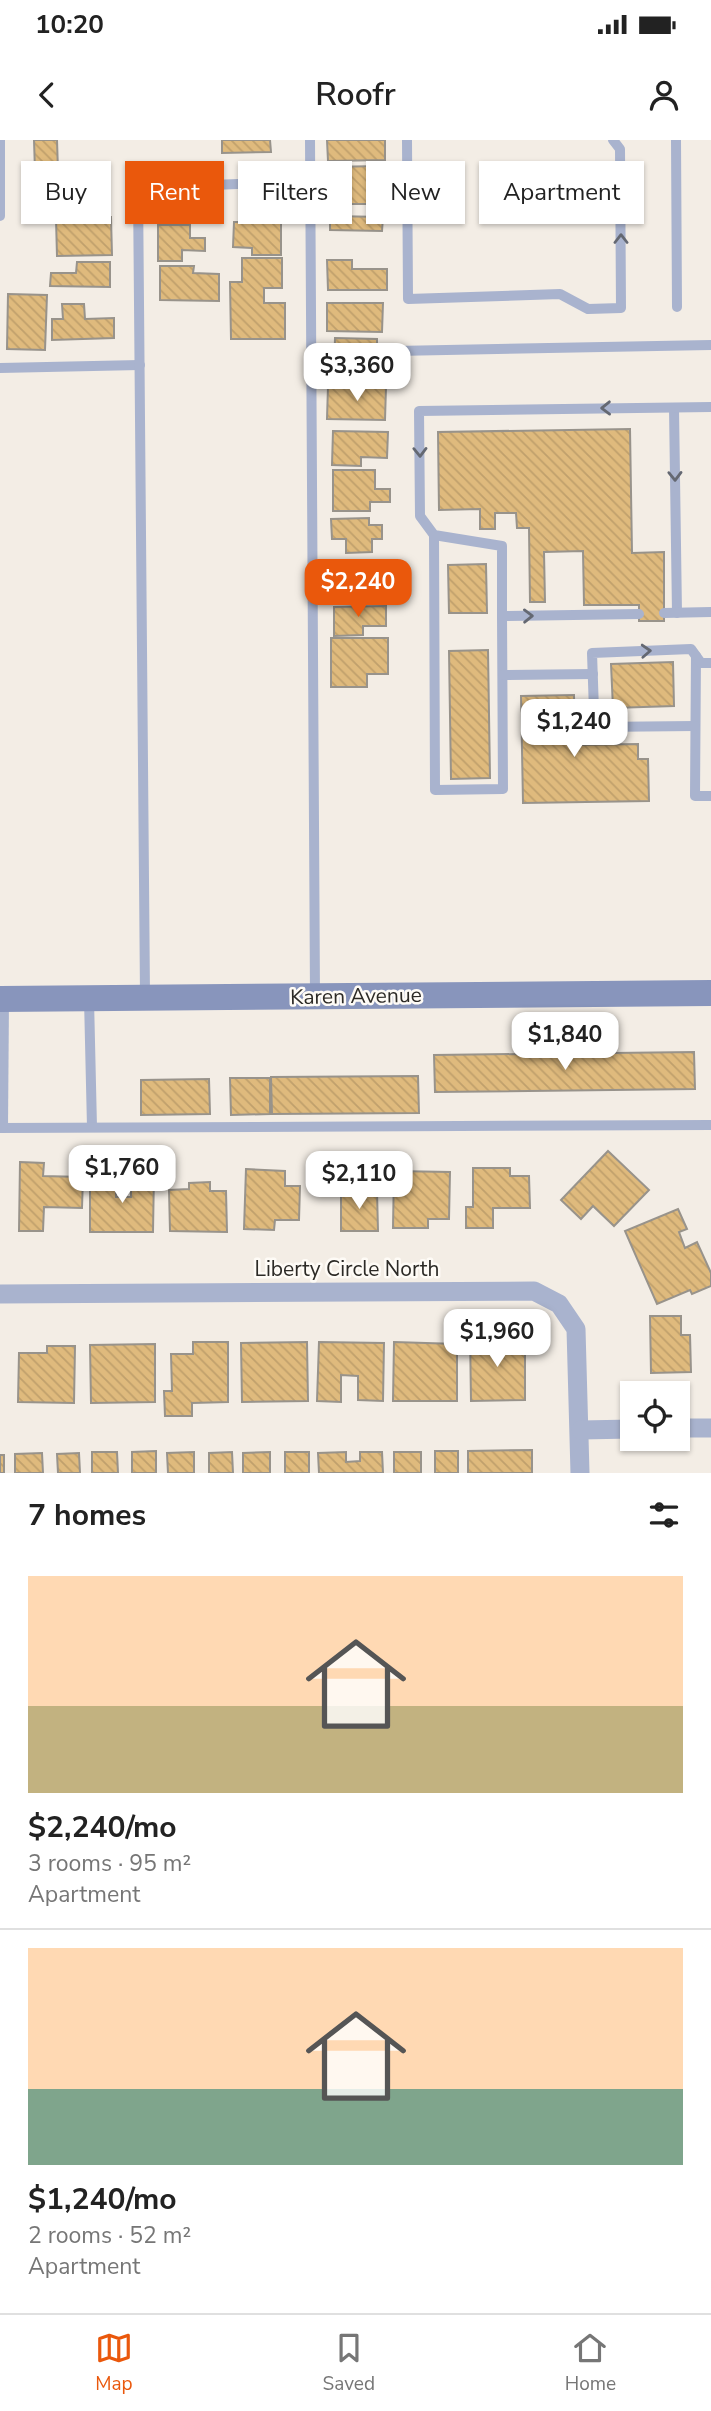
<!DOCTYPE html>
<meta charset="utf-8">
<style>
body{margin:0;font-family:"Nunito Sans",sans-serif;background:#f2f2f2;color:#222;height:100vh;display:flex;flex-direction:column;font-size:26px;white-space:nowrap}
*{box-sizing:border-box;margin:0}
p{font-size:23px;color:#767676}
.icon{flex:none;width:38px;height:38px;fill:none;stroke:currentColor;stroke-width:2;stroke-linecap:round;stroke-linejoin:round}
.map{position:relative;height:1333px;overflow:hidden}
.side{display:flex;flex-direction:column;background:#fff;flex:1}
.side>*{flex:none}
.banner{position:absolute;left:21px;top:21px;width:670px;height:63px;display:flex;gap:14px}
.tools{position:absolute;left:620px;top:1241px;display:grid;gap:14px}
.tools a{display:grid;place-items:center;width:70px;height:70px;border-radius:0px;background:#fff;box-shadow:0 2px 5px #0004;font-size:35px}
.price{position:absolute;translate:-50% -60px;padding:0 16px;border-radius:14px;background:#fff;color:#222;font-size:23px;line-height:46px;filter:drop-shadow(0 2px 4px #0008)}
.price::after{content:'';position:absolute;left:50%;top:42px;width:21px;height:16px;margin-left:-10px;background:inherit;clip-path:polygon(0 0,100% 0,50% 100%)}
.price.active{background:#ea580c;color:#fff}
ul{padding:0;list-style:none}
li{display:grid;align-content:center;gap:14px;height:371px;padding:0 28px}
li+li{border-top:2px solid #e0e0e0}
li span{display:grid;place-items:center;height:217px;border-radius:0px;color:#555}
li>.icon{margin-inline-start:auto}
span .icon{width:126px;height:126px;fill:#fffc;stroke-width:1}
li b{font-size:30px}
h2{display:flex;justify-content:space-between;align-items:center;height:84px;padding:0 28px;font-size:30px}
.pill{padding:0 24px;border-radius:0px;background:#fff;box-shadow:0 2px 5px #0004;font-size:24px;line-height:63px}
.pill.active{background:#ea580c;color:#fff}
.status{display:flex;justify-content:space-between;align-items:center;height:49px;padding:0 35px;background:#fff;direction:ltr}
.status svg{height:19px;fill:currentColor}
header{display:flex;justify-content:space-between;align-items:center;height:91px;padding:0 28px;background:#fff;font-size:32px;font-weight:600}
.dock{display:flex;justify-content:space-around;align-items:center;height:98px;border-top:2px solid #e0e0e0;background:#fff;font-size:19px;color:#767676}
.dock a{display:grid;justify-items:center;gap:4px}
.dock .active{color:#ea580c}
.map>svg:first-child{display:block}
.building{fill:url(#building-back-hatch);stroke:#98938b;stroke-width:2}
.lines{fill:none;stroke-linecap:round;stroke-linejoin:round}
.lane{stroke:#a9b3ce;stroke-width:10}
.street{stroke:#a9b3ce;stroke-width:19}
.secondary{stroke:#8895bc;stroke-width:26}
.oneway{stroke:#646872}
.labels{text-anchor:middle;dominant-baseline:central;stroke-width:5;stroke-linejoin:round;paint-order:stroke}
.street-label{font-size:21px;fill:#2c2a26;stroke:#fefbf6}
</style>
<div class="status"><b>10:20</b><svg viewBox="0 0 49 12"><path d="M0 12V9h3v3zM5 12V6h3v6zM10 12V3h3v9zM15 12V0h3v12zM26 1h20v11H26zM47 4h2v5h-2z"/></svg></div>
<header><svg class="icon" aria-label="back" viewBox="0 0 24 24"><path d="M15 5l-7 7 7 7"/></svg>Roofr<svg class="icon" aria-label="person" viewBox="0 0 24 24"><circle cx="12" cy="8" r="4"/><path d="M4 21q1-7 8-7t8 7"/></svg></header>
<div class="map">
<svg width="711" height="1333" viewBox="0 0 711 1333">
<defs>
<pattern id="building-back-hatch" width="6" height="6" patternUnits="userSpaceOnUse" patternTransform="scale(1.75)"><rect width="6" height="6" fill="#dfba7d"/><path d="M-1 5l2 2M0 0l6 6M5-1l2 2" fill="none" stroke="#c0a06c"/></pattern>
</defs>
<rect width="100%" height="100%" fill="#f3ede5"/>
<g class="building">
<path d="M34,0H57L58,31H35Z"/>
<path d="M222,0H270L271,12L222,13Z"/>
<path d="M327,0H385V20L328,21Z"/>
<path d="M381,26V64H327L326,27Z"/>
<path d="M110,36V71H74V63L43,64V37Z"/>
<path d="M330,76L383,77L382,91L330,90Z"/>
<path d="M111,77L112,115L57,116L56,79Z"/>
<path d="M234,82H281V115H252V108L233,107Z"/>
<path d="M158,85H190V98H205V111L182,110V121H158Z"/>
<path d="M242,118H282V148H264V163H285V199H231L230,142H242Z"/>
<path d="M327,120H352V129H387V150H328Z"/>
<path d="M77,122H110V147L50,146L51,133H76Z"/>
<path d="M160,126H194L193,133L219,134V161L160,160Z"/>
<path d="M8,154L47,155L45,210L7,209Z"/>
<path d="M327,163H383L382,192L327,191Z"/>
<path d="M62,164H84L85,179L114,178V198L52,200V179H63Z"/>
<path d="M335,198L377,199V226H362V238L334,237Z"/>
<path d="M328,246L386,247L385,280L327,279Z"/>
<path d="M630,289L632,413L664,412V481H639V465H584L583,411L544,412L545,462H530L529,388H517L516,373H495V389H480V369L439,370L438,292Z"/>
<path d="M333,291L388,292L387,318L361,317V326L332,325Z"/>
<path d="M333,330H375V349H390V362H370V371H333Z"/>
<path d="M369,378V385H382V399H372V412L346,413V399H332L331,379Z"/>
<path d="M364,422V433L382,432V445H367V456L334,457L333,423Z"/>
<path d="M486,424L487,473H449L448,425Z"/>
<path d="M386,466V486H363V495L334,496V467Z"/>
<path d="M331,498H388V534H367V547H331Z"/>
<path d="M488,510L490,638L451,639L449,511Z"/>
<path d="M673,522L674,566L613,568L611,524Z"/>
<path d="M574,555L575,605L638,604V619H648L649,661L523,663L521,556Z"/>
<path d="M694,912L695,949L435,952L434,915Z"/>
<path d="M418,936L419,973L272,974L271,937Z"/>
<path d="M230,938H270V974L231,975Z"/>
<path d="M209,939L210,974L141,975V940Z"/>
<path d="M608,1011L649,1050L614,1086L593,1066L581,1079L561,1060Z"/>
<path d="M20,1022L44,1023L43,1036L83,1037L82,1068L44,1067L43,1091H19Z"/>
<path d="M473,1028H510V1036H529L530,1068H493V1088H466V1067H473Z"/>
<path d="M246,1029L285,1031V1046H300L299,1080H275L274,1090L244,1089Z"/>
<path d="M394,1031L450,1032L449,1079H428V1088H393Z"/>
<path d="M131,1033H154L153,1092H90V1038H116V1057H131Z"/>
<path d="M210,1042V1051H226L227,1092L170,1091L169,1050L189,1049V1043Z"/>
<path d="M341,1051H377L378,1091H341Z"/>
<path d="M678,1069L687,1089L679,1092L685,1108L697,1102L711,1133V1146L692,1154L690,1150L657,1164L625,1091Z"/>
<path d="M650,1176H681V1195H690L691,1232L651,1233Z"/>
<path d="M470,1193H489V1202H525V1260L471,1261Z"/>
<path d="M193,1202H228V1262L192,1263V1276H165L164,1251H172L171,1214H193Z"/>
<path d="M307,1202L308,1261L242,1262L241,1203Z"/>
<path d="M319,1202L384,1203L383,1261L358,1260V1236L341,1235V1262L317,1261Z"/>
<path d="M394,1202L457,1204V1261H393Z"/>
<path d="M155,1204V1262L91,1263L90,1205Z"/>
<path d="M47,1206H75L74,1263L18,1262L19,1213H47Z"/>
<path d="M532,1310V1333H468V1311Z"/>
<path d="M156,1311V1333H132V1312Z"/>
<rect x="435" y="1311" width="23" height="22"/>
<path d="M92,1312H117L118,1333H92Z"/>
<path d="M194,1312V1333H168L167,1313Z"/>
<path d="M232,1312L233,1333H209V1313Z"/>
<path d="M270,1312V1333H243V1313Z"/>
<rect x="285" y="1312" width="24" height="21"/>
<path d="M346,1312V1322L360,1321V1312H382L383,1333H319L318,1313Z"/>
<rect x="394" y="1312" width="27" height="21"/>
<path d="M42,1313L43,1333H15V1314Z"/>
<path d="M79,1313L80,1333H58L57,1314Z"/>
<rect x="0" y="1315" width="4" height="18"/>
</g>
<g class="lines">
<g class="lane">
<path d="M310,0L315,856"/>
<path d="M407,0L408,159L560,154L588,169L621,168L620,9L613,0"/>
<path d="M676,0L677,167"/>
<path d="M0,76V0"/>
<path d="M395,211L711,205"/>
<path d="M0,228L140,225"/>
<path d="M674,268L677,473"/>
<path d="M434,395L435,650L503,649L502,476"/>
<path d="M664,473L711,472"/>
<path d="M639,474L502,476V406L434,395L420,376L419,271L711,267"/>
<path d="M696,516L695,656H711"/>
<path d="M503,535L593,534"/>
<path d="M595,587L695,586"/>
<path d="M595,600L592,513L691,509L701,523H711"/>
<path d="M145,855L138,48L311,41"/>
<path d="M89,859L92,987"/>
<path d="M0,988L711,985"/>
<path d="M3,988L4,860"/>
</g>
<g class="street">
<path d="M0,1154L534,1151L559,1164L576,1189L580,1333"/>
<path d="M677,1288H711"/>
<path d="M581,1290L632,1289"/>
</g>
<path class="secondary" d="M0,859L711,853"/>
</g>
<defs><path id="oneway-chevron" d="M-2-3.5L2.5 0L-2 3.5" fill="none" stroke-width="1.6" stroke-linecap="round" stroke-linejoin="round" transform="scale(1.75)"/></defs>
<g class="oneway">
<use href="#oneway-chevron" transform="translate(621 99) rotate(-90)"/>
<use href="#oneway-chevron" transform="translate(606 268) rotate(179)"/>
<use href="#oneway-chevron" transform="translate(420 312) rotate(89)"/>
<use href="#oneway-chevron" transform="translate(675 336) rotate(89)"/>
<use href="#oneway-chevron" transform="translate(528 476) rotate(-1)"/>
<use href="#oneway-chevron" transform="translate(646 511) rotate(-3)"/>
</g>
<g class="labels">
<g class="street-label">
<text transform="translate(356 856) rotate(-1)">Karen Avenue</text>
<text x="347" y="1129">Liberty Circle North</text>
</g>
</g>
</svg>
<div class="tools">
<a><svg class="icon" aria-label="locate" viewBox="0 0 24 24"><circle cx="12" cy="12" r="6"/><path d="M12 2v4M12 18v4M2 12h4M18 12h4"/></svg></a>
</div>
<b class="price" style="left:357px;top:263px">$3,360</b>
<b class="price active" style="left:358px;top:479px">$2,240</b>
<b class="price" style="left:574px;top:619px">$1,240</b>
<b class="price" style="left:565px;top:932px">$1,840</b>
<b class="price" style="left:122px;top:1065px">$1,760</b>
<b class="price" style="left:359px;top:1071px">$2,110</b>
<b class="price" style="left:497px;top:1229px">$1,960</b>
<div class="banner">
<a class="pill">Buy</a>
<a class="pill active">Rent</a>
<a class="pill">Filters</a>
<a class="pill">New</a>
<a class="pill">Apartment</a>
</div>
</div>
<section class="side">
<h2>7 homes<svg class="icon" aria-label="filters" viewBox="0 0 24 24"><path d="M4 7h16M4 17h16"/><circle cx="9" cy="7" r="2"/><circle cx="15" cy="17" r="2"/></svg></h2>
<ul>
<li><span style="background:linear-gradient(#ffd9b3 60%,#c2b280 0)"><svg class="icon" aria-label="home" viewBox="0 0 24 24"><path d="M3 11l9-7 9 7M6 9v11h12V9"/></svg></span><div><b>$2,240/mo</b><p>3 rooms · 95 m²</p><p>Apartment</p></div></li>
<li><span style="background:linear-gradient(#ffd9b3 65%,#7fa58c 0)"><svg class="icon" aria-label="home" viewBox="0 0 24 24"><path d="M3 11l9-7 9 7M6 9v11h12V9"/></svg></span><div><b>$1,240/mo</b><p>2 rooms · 52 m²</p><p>Apartment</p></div></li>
</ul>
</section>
<nav class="dock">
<a class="active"><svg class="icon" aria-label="map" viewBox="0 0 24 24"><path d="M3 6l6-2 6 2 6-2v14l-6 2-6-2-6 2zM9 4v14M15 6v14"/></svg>Map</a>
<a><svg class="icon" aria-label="saved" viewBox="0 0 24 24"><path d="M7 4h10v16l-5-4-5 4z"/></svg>Saved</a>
<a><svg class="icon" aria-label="home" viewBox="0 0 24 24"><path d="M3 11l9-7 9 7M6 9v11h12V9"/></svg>Home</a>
</nav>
